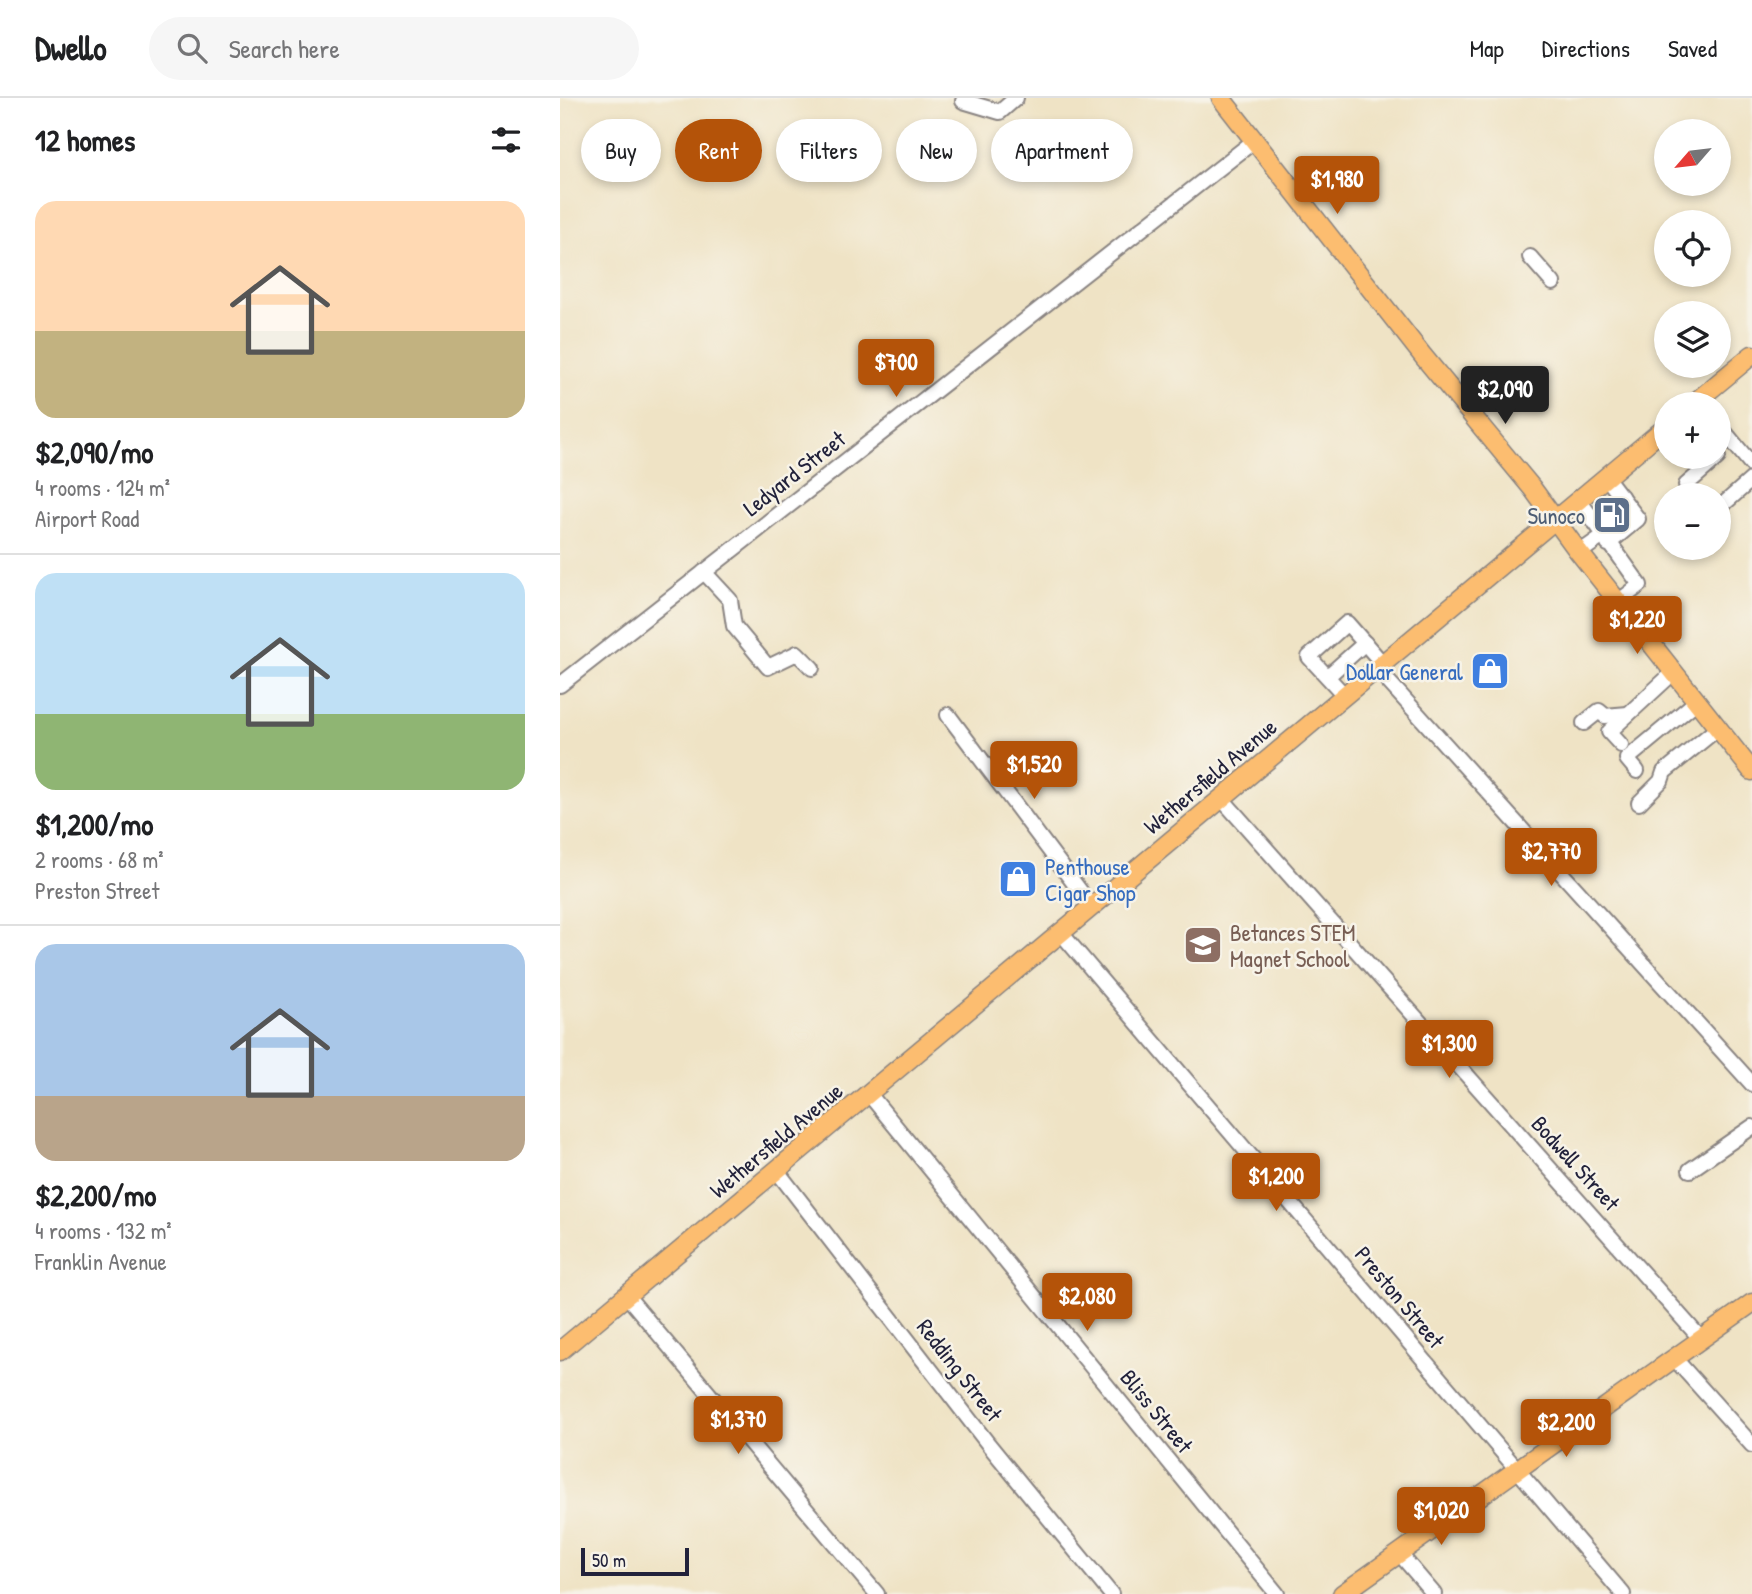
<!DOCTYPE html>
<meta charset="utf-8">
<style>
body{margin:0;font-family:"Patrick Hand",sans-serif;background:#f6f6f6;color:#202124;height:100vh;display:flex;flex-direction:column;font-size:26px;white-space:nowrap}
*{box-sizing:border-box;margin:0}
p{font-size:23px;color:#757577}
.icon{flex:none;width:38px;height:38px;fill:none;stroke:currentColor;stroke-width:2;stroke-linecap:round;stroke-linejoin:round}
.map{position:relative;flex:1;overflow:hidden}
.sheet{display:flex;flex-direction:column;background:#fff;width:560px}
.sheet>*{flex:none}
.top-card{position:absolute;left:21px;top:21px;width:665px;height:63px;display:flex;gap:14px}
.needle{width:46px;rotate:242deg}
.tools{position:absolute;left:1094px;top:21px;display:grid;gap:14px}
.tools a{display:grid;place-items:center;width:77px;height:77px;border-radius:50%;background:#fff;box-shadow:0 4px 10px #0003;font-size:35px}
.scale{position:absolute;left:21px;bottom:18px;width:108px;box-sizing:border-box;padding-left:7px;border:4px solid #22223b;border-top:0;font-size:19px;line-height:24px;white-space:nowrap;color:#22223b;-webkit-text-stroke:5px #f7f3e8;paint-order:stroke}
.price{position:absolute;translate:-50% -60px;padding:0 16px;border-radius:7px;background:#b45309;color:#fff;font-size:23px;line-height:46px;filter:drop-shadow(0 2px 4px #0008)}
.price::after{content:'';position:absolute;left:50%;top:42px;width:21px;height:16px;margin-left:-10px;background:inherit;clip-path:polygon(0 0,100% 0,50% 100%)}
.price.on{background:#222;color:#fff}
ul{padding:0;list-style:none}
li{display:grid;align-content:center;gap:14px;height:371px;padding:0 35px}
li+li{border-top:2px solid #e0e0e0}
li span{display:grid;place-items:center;height:217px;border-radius:21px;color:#555}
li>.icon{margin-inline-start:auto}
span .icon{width:126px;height:126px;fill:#fffc;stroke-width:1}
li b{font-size:30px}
h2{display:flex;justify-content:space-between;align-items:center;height:84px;padding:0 35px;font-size:30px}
.tag{padding:0 24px;border-radius:32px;background:#fff;box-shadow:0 4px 10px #0003;font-size:24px;line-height:63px}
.tag.on{background:#b45309;color:#fff}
header{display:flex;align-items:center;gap:42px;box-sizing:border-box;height:98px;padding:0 35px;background:#fff;border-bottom:2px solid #e0e0e0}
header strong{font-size:33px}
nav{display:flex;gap:38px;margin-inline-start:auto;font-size:24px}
.search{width:490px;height:63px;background:#f6f6f6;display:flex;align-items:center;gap:18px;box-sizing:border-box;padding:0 24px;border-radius:38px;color:#757577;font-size:26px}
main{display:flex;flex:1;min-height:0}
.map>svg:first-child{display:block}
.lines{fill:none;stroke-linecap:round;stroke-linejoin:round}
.minor-casing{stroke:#888280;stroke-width:18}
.major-casing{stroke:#888280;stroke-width:21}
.minor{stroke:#fff;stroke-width:14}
.major{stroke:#fcbd6f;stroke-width:18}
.labels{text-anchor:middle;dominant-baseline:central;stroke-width:5;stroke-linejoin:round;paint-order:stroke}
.street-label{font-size:23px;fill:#22223b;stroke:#f7f3e8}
.service-label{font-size:23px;fill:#4e5e75;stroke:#f7f3e8;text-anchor:end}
.shop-label{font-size:23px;fill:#366cbe;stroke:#f7f3e8;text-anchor:end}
.education-label{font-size:23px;fill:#785e54;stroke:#f7f3e8;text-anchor:start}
</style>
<header>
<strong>Dwello</strong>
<div class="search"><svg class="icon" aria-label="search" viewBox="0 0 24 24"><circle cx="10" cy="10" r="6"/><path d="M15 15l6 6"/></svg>Search here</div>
<nav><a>Map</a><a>Directions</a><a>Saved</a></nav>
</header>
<main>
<section class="sheet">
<h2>12 homes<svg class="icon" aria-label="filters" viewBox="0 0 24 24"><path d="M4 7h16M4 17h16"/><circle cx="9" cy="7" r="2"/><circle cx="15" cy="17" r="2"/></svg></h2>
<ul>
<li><span style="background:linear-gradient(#ffd9b3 60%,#c2b280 0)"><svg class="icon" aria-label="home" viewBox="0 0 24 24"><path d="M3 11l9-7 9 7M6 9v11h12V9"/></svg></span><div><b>$2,090/mo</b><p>4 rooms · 124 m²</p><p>Airport Road</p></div></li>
<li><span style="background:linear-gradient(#bfe0f5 65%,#8fb573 0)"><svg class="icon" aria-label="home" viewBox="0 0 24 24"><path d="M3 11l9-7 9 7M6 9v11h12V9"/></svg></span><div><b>$1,200/mo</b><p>2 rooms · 68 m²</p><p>Preston Street</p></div></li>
<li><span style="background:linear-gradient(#a9c7e8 70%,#b9a48a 0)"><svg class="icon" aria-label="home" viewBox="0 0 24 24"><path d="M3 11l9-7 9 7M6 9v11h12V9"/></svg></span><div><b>$2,200/mo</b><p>4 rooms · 132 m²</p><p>Franklin Avenue</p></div></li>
</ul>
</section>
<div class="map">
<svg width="1192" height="1496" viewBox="0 0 1192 1496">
<rect width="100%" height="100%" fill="#f7f3e8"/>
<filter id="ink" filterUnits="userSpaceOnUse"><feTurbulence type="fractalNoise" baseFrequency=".0143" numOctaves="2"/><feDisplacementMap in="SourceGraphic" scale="14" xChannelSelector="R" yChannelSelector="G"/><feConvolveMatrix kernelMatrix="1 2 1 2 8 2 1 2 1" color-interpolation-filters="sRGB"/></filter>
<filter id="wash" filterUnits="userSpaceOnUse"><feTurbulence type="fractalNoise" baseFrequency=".00686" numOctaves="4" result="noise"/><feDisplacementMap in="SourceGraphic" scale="28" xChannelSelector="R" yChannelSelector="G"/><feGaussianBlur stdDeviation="1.57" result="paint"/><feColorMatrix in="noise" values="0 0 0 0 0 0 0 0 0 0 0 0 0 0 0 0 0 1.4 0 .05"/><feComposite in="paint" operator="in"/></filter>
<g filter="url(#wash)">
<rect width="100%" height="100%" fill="#efe3c5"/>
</g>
<g filter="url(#ink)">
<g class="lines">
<g class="minor-casing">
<g id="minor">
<path d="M403,3L440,14L456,0"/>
<path d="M970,159L993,185"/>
<path d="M1158,326L1192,367"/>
<path d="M1046,379L1078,421L1048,446"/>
<path d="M1126,387L1158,359"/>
<path d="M1019,402L1080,487L1058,504"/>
<path d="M1158,411L1192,381"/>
<path d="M1032,422L1061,398"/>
<path d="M1019,455L1043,438"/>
<path d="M144,474L170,502L174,528L208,569L237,555L252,570"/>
<path d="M817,571L1192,986"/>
<path d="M768,578L805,545"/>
<path d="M0,587L694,43"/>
<path d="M785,598L749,559L787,525L823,566"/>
<path d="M388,617L532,809"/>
<path d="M1024,625L1039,613L1045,618L1068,616"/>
<path d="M1061,647L1049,634L1114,574"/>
<path d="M1077,673L1067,661L1137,603"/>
<path d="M662,701L1141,1241"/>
<path d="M1079,705L1101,683L1104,674L1158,630"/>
<path d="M501,835L1063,1496"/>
<path d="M309,996L717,1496"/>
<path d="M1130,1072L1192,1029"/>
<path d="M217,1073L429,1347L551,1496"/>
<path d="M67,1198L317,1496"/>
<path d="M1114,1260L1192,1347"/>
<path d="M839,1455L874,1496"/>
</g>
</g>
<g class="major-casing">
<g id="major">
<path d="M661,0L863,258L972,390L1018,453L1192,673"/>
<path d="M1133,306L1192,257"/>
<path d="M0,1253L1106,329"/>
<path d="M782,1496L1192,1205"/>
</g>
</g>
<use href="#minor" class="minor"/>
<use href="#major" class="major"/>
</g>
</g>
<defs>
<g id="fuel-square" transform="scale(2.0125)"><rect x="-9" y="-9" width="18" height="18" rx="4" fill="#5c6f8a" stroke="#f7f3e8"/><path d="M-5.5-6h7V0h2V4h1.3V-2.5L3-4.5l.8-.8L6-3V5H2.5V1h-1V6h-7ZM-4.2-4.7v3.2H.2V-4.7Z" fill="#fff"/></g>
<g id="shop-square" transform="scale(2.0125)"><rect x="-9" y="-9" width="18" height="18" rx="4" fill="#3f7fe0" stroke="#f7f3e8"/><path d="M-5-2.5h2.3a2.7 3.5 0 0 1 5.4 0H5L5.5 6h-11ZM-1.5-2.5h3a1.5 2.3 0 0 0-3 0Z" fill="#fff"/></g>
<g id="school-square" transform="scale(2.0125)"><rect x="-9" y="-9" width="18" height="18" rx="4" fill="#8d6e63" stroke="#f7f3e8"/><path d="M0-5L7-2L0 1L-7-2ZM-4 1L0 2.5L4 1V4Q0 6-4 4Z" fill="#fff"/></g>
</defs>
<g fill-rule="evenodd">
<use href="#fuel-square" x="1052" y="417"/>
<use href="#shop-square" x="930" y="573"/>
<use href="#shop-square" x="458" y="781"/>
<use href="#school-square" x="643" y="847"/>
</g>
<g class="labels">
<g class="street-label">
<text transform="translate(234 375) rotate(-38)">Ledyard Street</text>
<text transform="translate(650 678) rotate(-40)">Wethersfield Avenue</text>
<text transform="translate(216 1042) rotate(-40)">Wethersfield Avenue</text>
<text transform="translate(1016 1065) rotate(48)">Bodwell Street</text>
<text transform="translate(840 1199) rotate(50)">Preston Street</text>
<text transform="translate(400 1272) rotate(52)">Redding Street</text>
<text transform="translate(597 1313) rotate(51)">Bliss Street</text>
</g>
<g class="service-label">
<text x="1025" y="417">Sunoco</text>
</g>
<g class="shop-label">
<text x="903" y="573">Dollar General</text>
<text x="485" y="768" text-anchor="start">Penthouse<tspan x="485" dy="26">Cigar Shop</tspan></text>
</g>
<g class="education-label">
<text x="670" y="834">Betances STEM<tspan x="670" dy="26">Magnet School</tspan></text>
</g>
</g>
</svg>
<div class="tools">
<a><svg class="needle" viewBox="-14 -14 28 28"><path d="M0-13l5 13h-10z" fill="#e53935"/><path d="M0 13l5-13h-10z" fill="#757577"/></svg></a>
<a><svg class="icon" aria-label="locate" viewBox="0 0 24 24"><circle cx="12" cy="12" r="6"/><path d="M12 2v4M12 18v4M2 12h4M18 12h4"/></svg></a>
<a><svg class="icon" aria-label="layers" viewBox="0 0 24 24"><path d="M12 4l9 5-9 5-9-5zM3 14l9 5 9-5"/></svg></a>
<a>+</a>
<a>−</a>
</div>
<div class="scale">50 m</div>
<b class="price" style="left:777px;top:118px">$1,980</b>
<b class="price" style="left:336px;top:301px">$700</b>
<b class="price on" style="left:945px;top:328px">$2,090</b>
<b class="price" style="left:1077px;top:558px">$1,220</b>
<b class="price" style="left:474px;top:703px">$1,520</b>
<b class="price" style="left:991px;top:790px">$2,770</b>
<b class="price" style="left:889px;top:982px">$1,300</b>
<b class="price" style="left:716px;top:1115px">$1,200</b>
<b class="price" style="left:527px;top:1235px">$2,080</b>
<b class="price" style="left:178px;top:1358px">$1,370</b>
<b class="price" style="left:1006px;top:1361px">$2,200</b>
<b class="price" style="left:881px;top:1449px">$1,020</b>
<div class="top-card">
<a class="tag">Buy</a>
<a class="tag on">Rent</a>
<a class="tag">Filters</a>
<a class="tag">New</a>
<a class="tag">Apartment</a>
</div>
</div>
</main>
